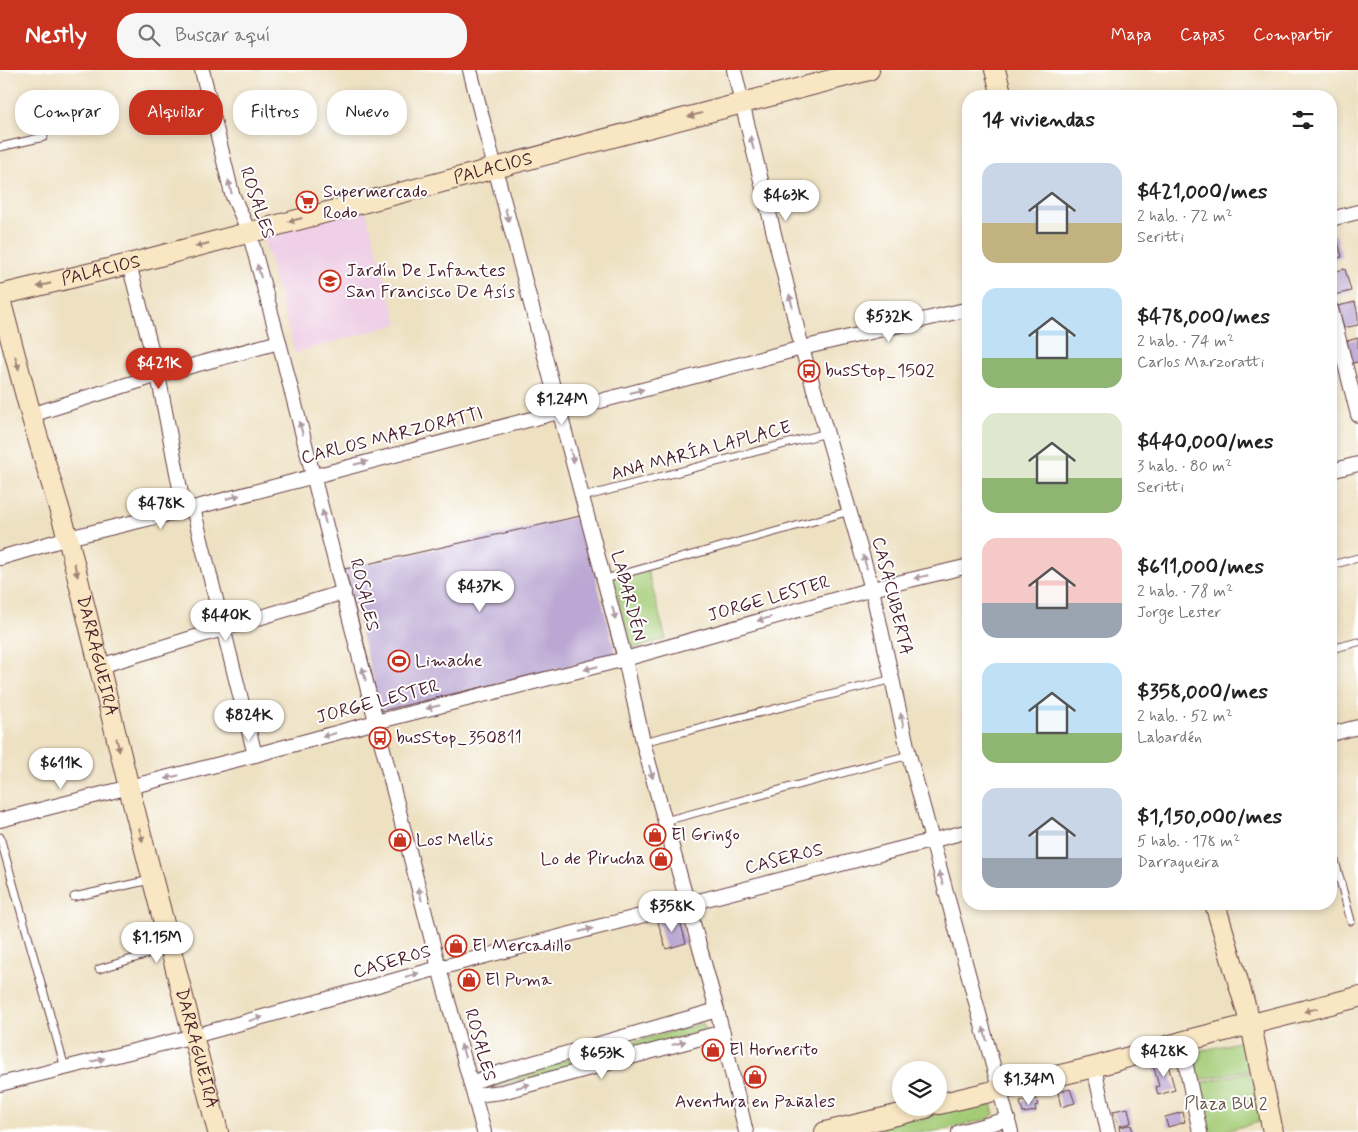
<!DOCTYPE html>
<html lang="es">
<meta charset="utf-8">
<style>
body{margin:0;font-family:Mynerve,sans-serif;background:#f6f6f6;color:#222;height:100vh;display:flex;flex-direction:column;font-size:19px;white-space:nowrap}
*{box-sizing:border-box;margin:0}
p{font-size:16px;color:#767676}
.icon{flex:none;width:28px;height:28px;fill:none;stroke:currentColor;stroke-width:2;stroke-linecap:round;stroke-linejoin:round}
.map{position:relative;flex:1;overflow:hidden}
.panel{position:absolute;left:962px;top:20px;width:375px;height:820px;display:flex;flex-direction:column;background:#fff;border-radius:20px;box-shadow:0 2px 8px #0003}
.panel>*{flex:none}
.top-card{position:absolute;left:15px;top:20px;width:475px;height:45px;display:flex;gap:10px}
.tools{position:absolute;left:892px;top:991px;display:grid;gap:10px}
.tools a{display:grid;place-items:center;width:55px;height:55px;border-radius:50%;background:#fff;box-shadow:0 2px 8px #0003;font-size:25px}
.price{position:absolute;translate:-50% -42px;padding:0 11px;border-radius:18px;background:#fff;color:#222;font-size:16px;line-height:32px;filter:drop-shadow(0 1px 2px #0008)}
.price::after{content:'';position:absolute;left:50%;top:30px;width:15px;height:11px;margin-left:-8px;background:inherit;clip-path:polygon(0 0,100% 0,50% 100%)}
.price.on{background:#c8321e;color:#fff}
ul{padding:0;list-style:none}
li{display:flex;align-items:center;gap:15px;height:125px;padding:0 20px}
li span{display:grid;place-items:center;flex:none;width:140px;height:100px;border-radius:15px;color:#555}
li>.icon{margin-inline-start:auto}
span .icon{width:60px;height:60px;fill:#fffc;stroke-width:1}
li b{font-size:21px}
h2{display:flex;justify-content:space-between;align-items:center;height:60px;padding:0 20px;font-size:21px}
.tag{padding:0 18px;border-radius:20px;background:#fff;box-shadow:0 2px 8px #0003;font-size:18px;line-height:45px}
.tag.on{background:#c8321e;color:#fff}
header{display:flex;align-items:center;gap:30px;box-sizing:border-box;height:70px;padding:0 25px;background:#c8321e;color:#fff}
header strong{font-size:24px}
nav{display:flex;gap:28px;margin-inline-start:auto;font-size:18px}
.search{width:350px;height:45px;background:#f6f6f6;display:flex;align-items:center;gap:12px;box-sizing:border-box;padding:0 18px;border-radius:20px;color:#767676;font-size:19px}
.map>svg:first-child{display:block}
.built{fill:#efd0e6}
.green{fill:#a4cc77;stroke:#777651}
.building{fill:#bba7d3}
.lines{fill:none;stroke-linecap:round;stroke-linejoin:round}
.lane-casing{stroke:#633c42;stroke-width:9}
.street-casing{stroke:#633c42;stroke-width:16}
.secondary-casing{stroke:#633c42;stroke-width:22}
.lane{stroke:#fff;stroke-width:7}
.street{stroke:#fff;stroke-width:14}
.secondary{stroke:#f9e7c3;stroke-width:20}
.oneway{fill:#a28377}
.oneway2{fill:#ae9aa0}
.labels{text-anchor:middle;dominant-baseline:central;stroke-width:4;stroke-linejoin:round;paint-order:stroke}
.street-label{font-size:18px;fill:#4a1f2b;stroke:#fff}
.poi-label{font-size:18px;fill:#4a1f2b;stroke:#fff;text-anchor:start}
.park-label{font-size:18px;fill:#655342;stroke:#fff}
</style>
<header>
<strong>Nestly</strong>
<div class="search"><svg class="icon" aria-label="search" viewBox="0 0 24 24"><circle cx="10" cy="10" r="6"/><path d="M15 15l6 6"/></svg>Buscar aquí</div>
<nav><a>Mapa</a><a>Capas</a><a>Compartir</a></nav>
</header>
<div class="map">
<svg width="1358" height="1062" viewBox="0 0 1358 1062">
<rect width="100%" height="100%" fill="#fff"/>
<filter id="ink" filterUnits="userSpaceOnUse"><feTurbulence type="fractalNoise" baseFrequency=".02" numOctaves="2"/><feDisplacementMap in="SourceGraphic" scale="10" xChannelSelector="R" yChannelSelector="G"/><feConvolveMatrix kernelMatrix="1 2 1 2 8 2 1 2 1" color-interpolation-filters="sRGB"/></filter>
<filter id="wash" filterUnits="userSpaceOnUse"><feTurbulence type="fractalNoise" baseFrequency=".0096" numOctaves="4" result="noise"/><feDisplacementMap in="SourceGraphic" scale="20" xChannelSelector="R" yChannelSelector="G"/><feGaussianBlur stdDeviation="1.12" result="paint"/><feColorMatrix in="noise" values="0 0 0 0 0 0 0 0 0 0 0 0 0 0 0 0 0 1.4 0 .05"/><feComposite in="paint" operator="in"/></filter>
<g filter="url(#wash)">
<rect width="100%" height="100%" fill="#eee1c2"/>
<path class="built" d="M365,138L398,254L295,283L263,167Z"/>
<g class="green">
<path d="M647,498L666,569L632,579L612,507Z"/>
<path d="M703,953L705,960L492,1018L490,1011Z"/>
<path d="M1246,970L1252,999L1194,1011L1188,984Z"/>
<path d="M1253,1001L1263,1051L1221,1062H1204L1194,1014Z"/>
<path d="M985,1028L990,1030L994,1044L988,1049L932,1062H853Z"/>
</g>
<g id="blocks">
<g class="building">
<path d="M1336,165L1342,187L1331,190V166Z"/>
<path d="M1345,199L1351,221L1334,225L1331,214V202Z"/>
<path d="M1355,232L1358,245V255L1344,258L1338,236Z"/>
<path d="M1358,268V292L1352,293L1347,271Z"/>
<path d="M580,446L616,585L381,641L345,499Z"/>
<path d="M679,847L686,873L666,879L658,852Z"/>
<path d="M1167,991L1175,1020L1158,1025L1156,1017L1159,1016L1153,995Z"/>
<path d="M1070,1019L1075,1033L1061,1037L1058,1022Z"/>
<path d="M1036,1029L1038,1035L1035,1036L1036,1041L1023,1043L1020,1032Z"/>
<path d="M1128,1038L1131,1053L1119,1056L1113,1041Z"/>
<path d="M1183,1042L1185,1052L1168,1057L1165,1047Z"/>
<path d="M1131,1055L1133,1062H1120L1119,1057Z"/>
</g>
</g>
</g>
<g filter="url(#ink)">
<use href="#blocks" fill-opacity="0" stroke="#633c42" stroke-width="1"/>
<g class="lines">
<g class="lane-casing">
<g id="lane">
<path d="M0,77L44,67"/>
<path d="M583,427L827,363"/>
<path d="M1331,495L1358,488"/>
<path d="M605,509L850,441"/>
<path d="M1331,579L1358,572"/>
<path d="M643,672L893,609"/>
<path d="M665,751L909,685"/>
<path d="M0,767L65,998"/>
<path d="M1331,776L1351,851"/>
<path d="M74,827L150,810"/>
<path d="M99,899L168,878"/>
</g>
</g>
<g class="street-casing">
<g id="street">
<path d="M202,0L232,124L249,162L279,272L439,898L484,1062"/>
<path d="M470,0L495,98L625,589L643,672L717,940L746,1062"/>
<path d="M734,0L802,278L872,519L909,685L1011,1062"/>
<path d="M1331,149L1358,142"/>
<path d="M129,194L158,305L184,439"/>
<path d="M1331,239L1358,345"/>
<path d="M31,345L158,305L279,272"/>
<path d="M1331,401L1358,394"/>
<path d="M193,438L255,685"/>
<path d="M0,488L68,468L193,438L802,278L969,239"/>
<path d="M100,596L344,522"/>
<path d="M1331,664L1358,657"/>
<path d="M0,750L255,685L376,652L625,589L872,519L969,496"/>
<path d="M1181,972L1200,1062"/>
<path d="M1094,997L1108,1062"/>
<path d="M471,1013L498,1003L717,940"/>
<path d="M0,1014L194,966L439,898L969,761"/>
<path d="M475,1025L502,1022L723,962"/>
<path d="M959,1062L1008,1049"/>
</g>
</g>
<g class="secondary-casing">
<g id="secondary">
<path d="M995,0L1002,26"/>
<path id="s1" d="M0,225L129,194L869,0"/>
<path id="s2" d="M0,229L31,345L68,468L129,718L218,1062"/>
<path d="M1215,834L1251,955L1273,1062"/>
<path d="M939,1034L1094,997L1181,972L1358,927"/>
<path d="M825,1062L926,1038"/>
</g>
</g>
<use href="#lane" class="lane"/>
<use href="#street" class="street"/>
<use href="#secondary" class="secondary"/>
</g>
<defs><path id="oneway-solid" d="M-6-.8H1V-3.2L6.5 0L1 3.2V.8H-6Z" transform="scale(1.25)"/></defs>
<g class="oneway">
<use href="#oneway-solid" transform="translate(695 45) rotate(165)"/>
<use href="#oneway-solid" transform="translate(295 150) rotate(165)"/>
<use href="#oneway-solid" transform="translate(202 175) rotate(165)"/>
<use href="#oneway-solid" transform="translate(44 215) rotate(166)"/>
<use href="#oneway-solid" transform="translate(17 293) rotate(75)"/>
<use href="#oneway-solid" transform="translate(76 500) rotate(76)"/>
<use href="#oneway-solid" transform="translate(118 675) rotate(77)"/>
<use href="#oneway-solid" transform="translate(141 765) rotate(75)"/>
<use href="#oneway-solid" transform="translate(1311 940) rotate(165)"/>
</g>
<g class="oneway2">
<use href="#oneway-solid" transform="translate(752 73) rotate(-104)"/>
<use href="#oneway-solid" transform="translate(230 117) rotate(-104)"/>
<use href="#oneway-solid" transform="translate(507 145) rotate(75)"/>
<use href="#oneway-solid" transform="translate(259 201) rotate(-106)"/>
<use href="#oneway-solid" transform="translate(791 231) rotate(-104)"/>
<use href="#oneway-solid" transform="translate(637 321) rotate(-15)"/>
<use href="#oneway-solid" transform="translate(301 358) rotate(-105)"/>
<use href="#oneway-solid" transform="translate(572 386) rotate(75)"/>
<use href="#oneway-solid" transform="translate(361 393) rotate(-14)"/>
<use href="#oneway-solid" transform="translate(233 427) rotate(-15)"/>
<use href="#oneway-solid" transform="translate(324 447) rotate(-104)"/>
<use href="#oneway-solid" transform="translate(865 492) rotate(-106)"/>
<use href="#oneway-solid" transform="translate(921 507) rotate(167)"/>
<use href="#oneway-solid" transform="translate(614 543) rotate(76)"/>
<use href="#oneway-solid" transform="translate(764 549) rotate(164)"/>
<use href="#oneway-solid" transform="translate(591 598) rotate(166)"/>
<use href="#oneway-solid" transform="translate(364 604) rotate(-104)"/>
<use href="#oneway-solid" transform="translate(433 637) rotate(166)"/>
<use href="#oneway-solid" transform="translate(902 650) rotate(-102)"/>
<use href="#oneway-solid" transform="translate(329 665) rotate(164)"/>
<use href="#oneway-solid" transform="translate(651 702) rotate(74)"/>
<use href="#oneway-solid" transform="translate(172 707) rotate(166)"/>
<use href="#oneway-solid" transform="translate(941 808) rotate(-106)"/>
<use href="#oneway-solid" transform="translate(420 824) rotate(-104)"/>
<use href="#oneway-solid" transform="translate(586 860) rotate(-15)"/>
<use href="#oneway-solid" transform="translate(412 905) rotate(-16)"/>
<use href="#oneway-solid" transform="translate(256 949) rotate(-16)"/>
<use href="#oneway-solid" transform="translate(985 964) rotate(-106)"/>
<use href="#oneway-solid" transform="translate(679 973) rotate(-15)"/>
<use href="#oneway-solid" transform="translate(463 981) rotate(-106)"/>
<use href="#oneway-solid" transform="translate(98 990) rotate(-14)"/>
<use href="#oneway-solid" transform="translate(523 1016) rotate(-15)"/>
</g>
</g>
<defs>
<g id="supermarket-ring" transform="scale(1.125)"><circle r="9.5" fill="#fff" stroke="#c8321e" stroke-width="1.5"/><path d="M-6-5.5h2.5l.6 2H6L4.5 2H-2.5L-4.4-4H-6ZM-1.5 3.2a1.3 1.3 0 1 0 .1 0ZM3 3.2a1.3 1.3 0 1 0 .1 0Z" fill="#c8321e"/></g>
<g id="school-ring" transform="scale(1.125)"><circle r="9.5" fill="#fff" stroke="#c8321e" stroke-width="1.5"/><path d="M0-5L7-2L0 1L-7-2ZM-4 1L0 2.5L4 1V4Q0 6-4 4Z" fill="#c8321e"/></g>
<g id="bus-ring" transform="scale(1.125)"><circle r="9.5" fill="#fff" stroke="#c8321e" stroke-width="1.5"/><path d="M-5-6H5V4H4V6H2V4H-2V6H-4V4H-5ZM-3.5-4V0h7V-4ZM-3.5 1.2v1.5H-2V1.2ZM2 1.2v1.5H3.5V1.2Z" fill="#c8321e"/></g>
<g id="stadium-ring" transform="scale(1.125)"><circle r="9.5" fill="#fff" stroke="#c8321e" stroke-width="1.5"/><path d="M0-5a6.5 5 0 1 0 0 10a6.5 5 0 1 0 0-10ZM-3.5-1.8h7v3.6h-7Z" fill="#c8321e"/></g>
<g id="shop-ring" transform="scale(1.125)"><circle r="9.5" fill="#fff" stroke="#c8321e" stroke-width="1.5"/><path d="M-5-2.5h2.3a2.7 3.5 0 0 1 5.4 0H5L5.5 6h-11ZM-1.5-2.5h3a1.5 2.3 0 0 0-3 0Z" fill="#c8321e"/></g>
</defs>
<g fill-rule="evenodd">
<use href="#supermarket-ring" x="307" y="132"/>
<use href="#school-ring" x="330" y="211"/>
<use href="#bus-ring" x="809" y="301"/>
<use href="#stadium-ring" x="399" y="591"/>
<use href="#bus-ring" x="380" y="668"/>
<use href="#shop-ring" x="655" y="765"/>
<use href="#shop-ring" x="400" y="770"/>
<use href="#shop-ring" x="661" y="789"/>
<use href="#shop-ring" x="456" y="876"/>
<use href="#shop-ring" x="469" y="910"/>
<use href="#shop-ring" x="713" y="980"/>
<use href="#shop-ring" x="755" y="1007"/>
</g>
<g class="labels">
<g class="street-label">
<text stroke="none"><textPath href="#s1" startOffset="509">PALACIOS</textPath></text>
<text transform="translate(257 133) rotate(71)">ROSALES</text>
<text stroke="none"><textPath href="#s1" startOffset="104">PALACIOS</textPath></text>
<text transform="translate(392 366) rotate(-14)">CARLOS MARZORATTI</text>
<text transform="translate(701 381) rotate(-15)">ANA MARÍA LAPLACE</text>
<text transform="translate(364 525) rotate(76)">ROSALES</text>
<text transform="translate(628 526) rotate(75)">LABARDÉN</text>
<text transform="translate(892 526) rotate(76)">CASACUBERTA</text>
<text transform="translate(769 529) rotate(-16)">JORGE LESTER</text>
<text stroke="none"><textPath href="#s2" startOffset="370">DARRAGUEIRA</textPath></text>
<text transform="translate(378 632) rotate(-15)">JORGE LESTER</text>
<text transform="translate(784 789) rotate(-14)">CASEROS</text>
<text transform="translate(392 892) rotate(-16)">CASEROS</text>
<text transform="translate(480 975) rotate(74)">ROSALES</text>
<text stroke="none"><textPath href="#s2" startOffset="775">DARRAGUEIRA</textPath></text>
</g>
<g class="poi-label">
<text x="323" y="122">Supermercado<tspan x="323" dy="21">Rodo</tspan></text>
<text x="346" y="201">Jardín De Infantes<tspan x="346" dy="21">San Francisco De Asís</tspan></text>
<text x="825" y="301">busStop_1502</text>
<text x="415" y="591">Limache</text>
<text x="396" y="668">busStop_350811</text>
<text x="671" y="765">El Gringo</text>
<text x="416" y="770">Los Mellis</text>
<text x="645" y="789" text-anchor="end">Lo de Pirucha</text>
<text x="472" y="876">El Mercadillo</text>
<text x="485" y="910">El Puma</text>
<text x="729" y="980">El Hornerito</text>
<text x="755" y="1032" text-anchor="middle">Aventura en Pañales</text>
</g>
<g class="park-label">
<text x="1226" y="1034">Plaza BU 2</text>
</g>
</g>
</svg>
<div class="tools">
<a><svg class="icon" aria-label="layers" viewBox="0 0 24 24"><path d="M12 4l9 5-9 5-9-5zM3 14l9 5 9-5"/></svg></a>
</div>
<b class="price" style="left:786px;top:152px">$463K</b>
<b class="price" style="left:889px;top:273px">$532K</b>
<b class="price on" style="left:159px;top:320px">$421K</b>
<b class="price" style="left:562px;top:356px">$1.24M</b>
<b class="price" style="left:161px;top:460px">$478K</b>
<b class="price" style="left:480px;top:543px">$437K</b>
<b class="price" style="left:226px;top:572px">$440K</b>
<b class="price" style="left:249px;top:672px">$824K</b>
<b class="price" style="left:61px;top:720px">$611K</b>
<b class="price" style="left:672px;top:863px">$358K</b>
<b class="price" style="left:157px;top:894px">$1.15M</b>
<b class="price" style="left:1164px;top:1008px">$428K</b>
<b class="price" style="left:602px;top:1010px">$653K</b>
<b class="price" style="left:1029px;top:1036px">$1.34M</b>
<div class="top-card">
<a class="tag">Comprar</a>
<a class="tag on">Alquilar</a>
<a class="tag">Filtros</a>
<a class="tag">Nuevo</a>
</div>
<section class="panel">
<h2>14 viviendas<svg class="icon" aria-label="filters" viewBox="0 0 24 24"><path d="M4 7h16M4 17h16"/><circle cx="9" cy="7" r="2"/><circle cx="15" cy="17" r="2"/></svg></h2>
<ul>
<li><span style="background:linear-gradient(#c9d6e8 60%,#c2b280 0)"><svg class="icon" aria-label="home" viewBox="0 0 24 24"><path d="M3 11l9-7 9 7M6 9v11h12V9"/></svg></span><div><b>$421,000/mes</b><p>2 hab. · 72 m²</p><p>Seritti</p></div></li>
<li><span style="background:linear-gradient(#bfe0f5 70%,#8fb573 0)"><svg class="icon" aria-label="home" viewBox="0 0 24 24"><path d="M3 11l9-7 9 7M6 9v11h12V9"/></svg></span><div><b>$478,000/mes</b><p>2 hab. · 74 m²</p><p>Carlos Marzoratti</p></div></li>
<li><span style="background:linear-gradient(#dfe7d0 65%,#8fb573 0)"><svg class="icon" aria-label="home" viewBox="0 0 24 24"><path d="M3 11l9-7 9 7M6 9v11h12V9"/></svg></span><div><b>$440,000/mes</b><p>3 hab. · 80 m²</p><p>Seritti</p></div></li>
<li><span style="background:linear-gradient(#f6c9c9 65%,#9aa5b1 0)"><svg class="icon" aria-label="home" viewBox="0 0 24 24"><path d="M3 11l9-7 9 7M6 9v11h12V9"/></svg></span><div><b>$611,000/mes</b><p>2 hab. · 78 m²</p><p>Jorge Lester</p></div></li>
<li><span style="background:linear-gradient(#bfe0f5 70%,#8fb573 0)"><svg class="icon" aria-label="home" viewBox="0 0 24 24"><path d="M3 11l9-7 9 7M6 9v11h12V9"/></svg></span><div><b>$358,000/mes</b><p>2 hab. · 52 m²</p><p>Labardén</p></div></li>
<li><span style="background:linear-gradient(#c9d6e8 70%,#9aa5b1 0)"><svg class="icon" aria-label="home" viewBox="0 0 24 24"><path d="M3 11l9-7 9 7M6 9v11h12V9"/></svg></span><div><b>$1,150,000/mes</b><p>5 hab. · 178 m²</p><p>Darragueira</p></div></li>
</ul>
</section>
</div>
